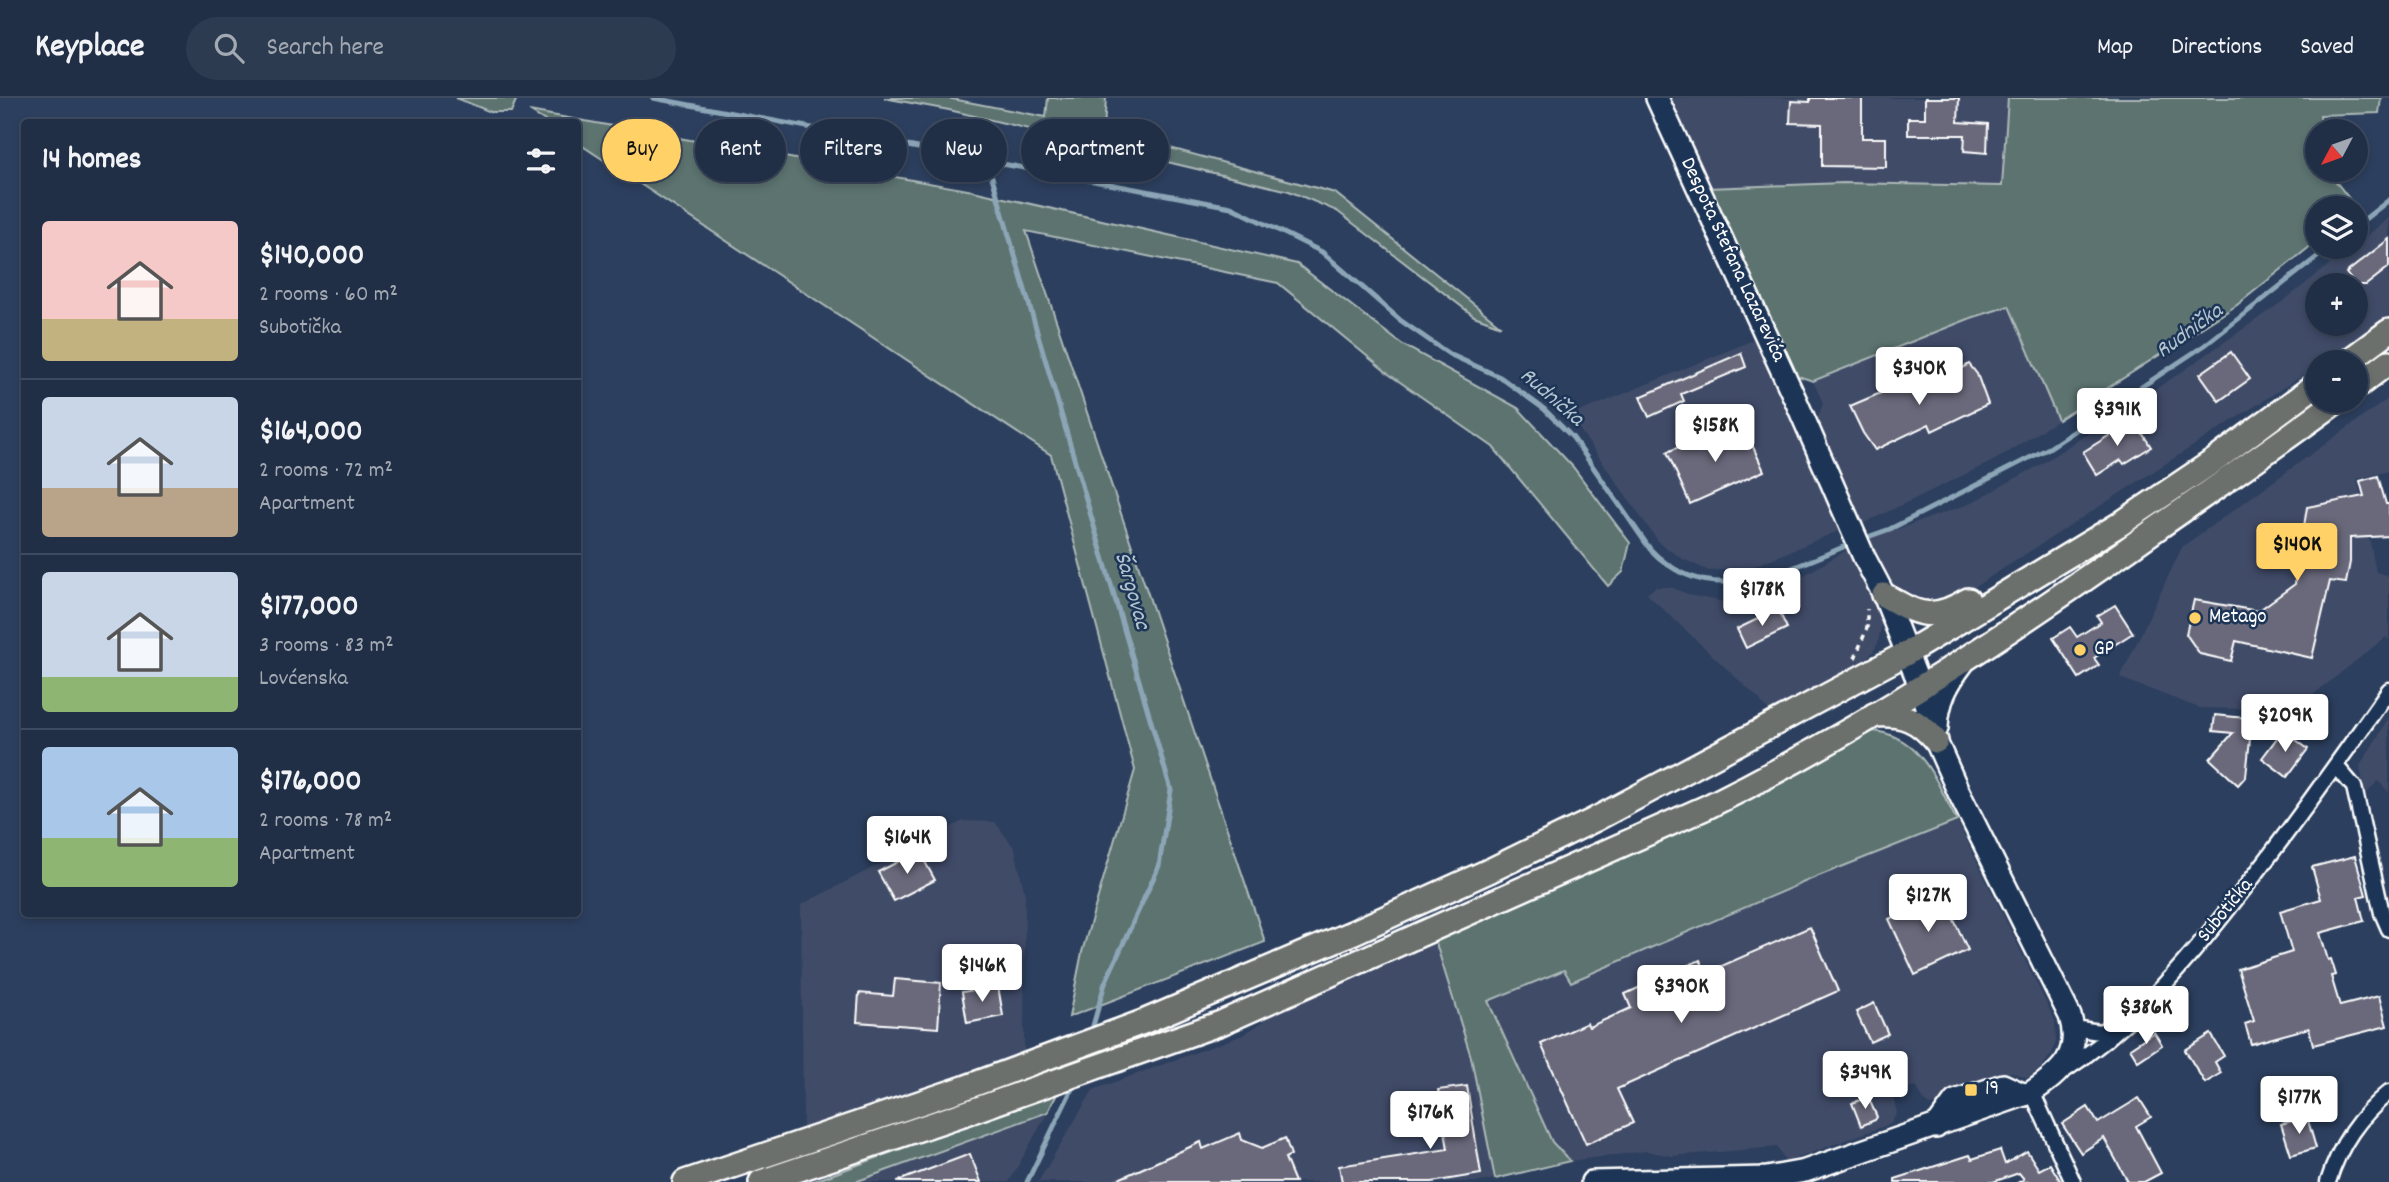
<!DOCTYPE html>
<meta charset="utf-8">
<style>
body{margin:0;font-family:Dekko,sans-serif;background:#2d3b51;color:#f1f3f6;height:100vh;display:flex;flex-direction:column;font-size:26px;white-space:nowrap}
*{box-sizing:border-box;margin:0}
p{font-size:23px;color:#a2a9b3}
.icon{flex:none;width:38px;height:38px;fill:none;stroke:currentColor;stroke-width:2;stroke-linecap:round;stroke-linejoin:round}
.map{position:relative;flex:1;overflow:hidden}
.side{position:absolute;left:21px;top:21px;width:560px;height:798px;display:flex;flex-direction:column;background:#212f46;border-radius:7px;box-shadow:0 4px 10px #0003,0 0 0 2px #3e4a5f}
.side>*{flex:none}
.guide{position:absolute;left:602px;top:21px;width:665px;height:63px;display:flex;gap:14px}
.needle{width:46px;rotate:229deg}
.controls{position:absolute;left:2305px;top:21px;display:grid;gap:14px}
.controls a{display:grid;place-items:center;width:63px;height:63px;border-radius:50%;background:#212f46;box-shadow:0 4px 10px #0003,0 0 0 2px #3e4a5f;font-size:35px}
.price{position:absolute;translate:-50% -60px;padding:0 16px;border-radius:7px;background:#fff;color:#222;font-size:23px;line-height:46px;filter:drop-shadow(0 2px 4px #0008)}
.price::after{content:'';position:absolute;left:50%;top:42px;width:21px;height:16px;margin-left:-10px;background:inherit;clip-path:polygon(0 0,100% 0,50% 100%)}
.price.on{background:#ffd166;color:#111}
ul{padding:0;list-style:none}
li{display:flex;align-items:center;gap:21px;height:175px;padding:0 21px}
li+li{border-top:2px solid #3e4a5f}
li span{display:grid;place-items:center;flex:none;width:196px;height:140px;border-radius:7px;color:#555}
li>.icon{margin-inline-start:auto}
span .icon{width:84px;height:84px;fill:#fffc;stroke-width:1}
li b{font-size:30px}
h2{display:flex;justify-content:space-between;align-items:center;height:84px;padding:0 21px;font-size:30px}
.tag{padding:0 24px;border-radius:32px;background:#212f46;box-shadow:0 4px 10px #0003,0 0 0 2px #3e4a5f;font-size:24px;line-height:63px}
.tag.on{background:#ffd166;color:#111}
header{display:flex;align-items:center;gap:42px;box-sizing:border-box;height:98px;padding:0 35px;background:#212f46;border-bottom:2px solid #3e4a5f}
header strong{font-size:33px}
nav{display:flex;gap:38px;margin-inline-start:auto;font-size:24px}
.search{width:490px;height:63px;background:#2d3b51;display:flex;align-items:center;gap:18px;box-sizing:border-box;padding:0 24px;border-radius:38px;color:#a2a9b3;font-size:26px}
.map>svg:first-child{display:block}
.built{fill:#3f4c67;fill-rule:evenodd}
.green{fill:#5b7370;stroke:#adb9b8;stroke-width:2}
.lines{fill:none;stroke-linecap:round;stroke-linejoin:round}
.stream{stroke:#8ca6b7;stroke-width:5}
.building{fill:#6a697b;stroke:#fff;stroke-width:2}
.street-casing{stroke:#fff;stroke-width:19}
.secondary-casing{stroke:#fff;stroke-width:26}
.primary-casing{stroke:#fff;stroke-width:28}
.path{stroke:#fff;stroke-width:3.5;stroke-dasharray:5 5;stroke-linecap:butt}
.street{stroke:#1d3557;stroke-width:14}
.secondary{stroke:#1d3557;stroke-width:21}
.primary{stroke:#6c706d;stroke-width:23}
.poi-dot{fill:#ffd166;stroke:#1d3557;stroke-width:2.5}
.labels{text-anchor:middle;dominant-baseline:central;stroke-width:5;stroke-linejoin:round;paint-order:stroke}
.street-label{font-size:21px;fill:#fff;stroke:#1d3557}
.poi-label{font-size:21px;fill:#fff;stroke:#1d3557;text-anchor:start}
.water-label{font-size:23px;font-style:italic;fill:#b3c4cf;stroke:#1d3557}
</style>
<header>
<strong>Keyplace</strong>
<div class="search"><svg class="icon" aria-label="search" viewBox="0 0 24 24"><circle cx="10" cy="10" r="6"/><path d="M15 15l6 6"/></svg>Search here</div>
<nav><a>Map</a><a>Directions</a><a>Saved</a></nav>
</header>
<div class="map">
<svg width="2389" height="1084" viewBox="0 0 2389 1084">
<rect width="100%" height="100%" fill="#2c3f5e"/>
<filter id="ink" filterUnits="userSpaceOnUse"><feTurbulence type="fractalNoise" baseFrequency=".0143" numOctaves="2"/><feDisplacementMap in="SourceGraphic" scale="14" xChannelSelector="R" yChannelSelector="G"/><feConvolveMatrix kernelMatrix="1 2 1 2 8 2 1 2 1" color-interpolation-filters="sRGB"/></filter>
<g filter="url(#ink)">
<g class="built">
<path d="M1667,0H2008L2002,88L1843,85L1708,90Z"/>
<path d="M2389,120V220L2323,264H2317V268L1970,492L1936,506L1918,505L1894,491L1872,455L1875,453L1869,441L1969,406L2038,368L2180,275L2286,201L2352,149H2356V146ZM2317,187H2356V226H2317Z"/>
<path d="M2009,208L2058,322L1995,362L1862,426L1818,329V319L1823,305L1813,283L1971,220Z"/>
<path d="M1763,238L1836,416L1832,419L1838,433L1752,469L1709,473L1683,461L1660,446L1570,318Z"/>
<path d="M2389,300V373L2357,381L2376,474L2389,478V542L2386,539L2294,612L2199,610L2120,580L2182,449Z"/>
<path d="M1847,452L1852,463L1858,461L1880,510L1882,523L1878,545L1873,554L1857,569L1773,619L1759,601L1647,496L1655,489H1670L1693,498L1741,507L1763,501Z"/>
<path d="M2389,620V694L2378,683L2365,697L2360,668Z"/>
<path d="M963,723L995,724L1015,751L1025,797L1024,953L803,1032L801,807Z"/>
<path d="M1957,723L2055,923L2056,943L2052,956L2038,973L2027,980L2011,974L1951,994L1943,1008L1929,1007L1923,1001L1916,988L1893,998L1897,1015L1890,1026L1786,1064L1777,1049L1672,1058L1646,1053L1570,1063L1552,1044L1487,903L1565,872L1571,884L1816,779Z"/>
<path d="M1435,842L1471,959L1495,1081L1480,1084H1038L1093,992L1243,937L1314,889Z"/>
<path d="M1048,1014L1009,1084H855Z"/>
</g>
<g class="green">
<path d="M456,0H517L511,14H491Z"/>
<path d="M884,0H947L1046,19L1048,0H1106L1104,32L1335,95L1501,228L1474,218L1337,113L1289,93L949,12Z"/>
<path d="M2008,0H2381L2379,15L2320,17L2322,33H2317V72H2327L2357,111L2317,110V143L2237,207L2058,322L2009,208L1971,220L1813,283L1795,277L1708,90L1843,85L2002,88Z"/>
<path d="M529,13L973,93L1297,166L1403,247L1518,310L1573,369L1630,445L1623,474L1608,488L1493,349L1390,277L1278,185L1026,133L1265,844L1069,919L1082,854L1135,672L1051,357L578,45V24H547Z"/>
<path d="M1873,633C1922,638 1936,684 1957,723L1816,779L1571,884L1564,872L1488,903L1552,1044L1570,1063L1495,1081L1471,959L1435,842L1593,773L1709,718Z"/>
<path d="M1059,992L1048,1014L855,1084H812Z"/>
</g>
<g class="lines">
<g class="stream">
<path d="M653,0L1231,109L1322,154L1400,222L1449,256L1500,279L1544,311L1573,340L1650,451C1710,515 1786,472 1853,445"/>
<path d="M987,62L1171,692L1159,768L1105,885L1093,928"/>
<path d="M2356,128L2389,102"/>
<path d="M1862,441L1890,431L2049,350L2205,247L2330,149"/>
<path d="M1027,1084L1072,991"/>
</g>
</g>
<g class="building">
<path d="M1810,0H1862V40H1886V69L1822,68V26L1790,25L1791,3L1810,4Z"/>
<path d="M1925,0H1959L1958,24L1988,26L1987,55L1964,53L1965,37H1908V20H1925Z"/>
<path d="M2389,141V169L2366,187H2355L2346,175Z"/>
<path d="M2231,254L2250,281L2219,303L2200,276Z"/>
<path d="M1741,255L1746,269L1681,296L1684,303L1649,319L1640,299Z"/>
<path d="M1969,266L1977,276L1988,306L1932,333L1929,326L1875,352L1863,335L1850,308L1890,291L1915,284L1918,291L1944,282Z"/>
<path d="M2134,322L2151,349L2124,366L2121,362L2097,377L2083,354Z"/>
<path d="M1744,329L1764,373L1690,406L1667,354L1705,338L1708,345Z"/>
<path d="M2378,378L2386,406H2389V438L2350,440V464L2346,485L2330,483L2312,560L2236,543L2231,563L2200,556L2186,536L2194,502L2258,513L2295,486L2307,409L2364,398L2360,383Z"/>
<path d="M2115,507L2133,535L2094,560L2099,567L2079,580L2053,540L2070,529L2077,539L2101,524L2097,518Z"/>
<path d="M1778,511L1787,530L1746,550L1737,531Z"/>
<path d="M2253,613L2246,678L2238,687L2210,661L2233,635L2213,633L2215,617L2246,620Z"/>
<path d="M2283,632L2308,651L2287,679L2262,660Z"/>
<path d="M919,753L935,782L894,803L878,774Z"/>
<path d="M2355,758L2366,797L2358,799L2364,823L2320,835L2328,862L2331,861L2336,877L2331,878L2340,908L2379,898L2387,928L2313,947L2309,930L2251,946L2245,926L2254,923L2238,871L2292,854L2280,813L2321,801L2312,769Z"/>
<path d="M1942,796L1968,852L1915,877L1889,821Z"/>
<path d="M1810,829L1838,893L1617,991L1633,1025L1586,1046L1541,946L1587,925L1589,929L1631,910L1625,896L1700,862L1706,875Z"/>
<path d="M895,881L941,885L938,930L857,924L859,895L893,898Z"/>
<path d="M998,888L1003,918L967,925L962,894Z"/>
<path d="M1874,905L1888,936L1870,944L1856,914Z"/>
<path d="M2154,934L2162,947L2138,963L2130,950Z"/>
<path d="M2211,936L2224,958L2215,964L2221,975L2205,985L2185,952Z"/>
<path d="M1467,988L1481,1076L1432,1084H1342L1339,1068L1448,1051L1438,992Z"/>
<path d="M1868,999L1877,1019L1875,1022L1861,1028L1852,1005Z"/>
<path d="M2139,1000L2151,1019L2136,1028L2161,1075L2144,1084H2128L2104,1040L2081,1055L2062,1026L2088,1009L2098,1025Z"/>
<path d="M2307,1019L2316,1050L2291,1057L2281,1026Z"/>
<path d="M1240,1035L1242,1042L1262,1050L1285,1040L1291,1057L1285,1060L1295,1084H1112L1201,1044L1203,1051Z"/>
<path d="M2000,1052L2005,1066L2027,1053L2039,1072L2050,1066L2061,1084H2019L2024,1081L2019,1075L1993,1084H1895V1081L1970,1057L1972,1061Z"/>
<path d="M970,1056L981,1084H899L898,1083Z"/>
</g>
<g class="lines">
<g class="street-casing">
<g id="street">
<path d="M2336,668L2354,689L2382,815L2389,831"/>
<path d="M2074,930L2099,934L2119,927"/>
<path d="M2062,974C2138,925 2196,853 2251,782C2299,720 2344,656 2389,592"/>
<path d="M2032,994L2073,1084"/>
<path d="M2328,1084C2340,1046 2359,1019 2389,994"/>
</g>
</g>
<g class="secondary-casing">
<g id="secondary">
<path d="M1937,630C1938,603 1947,586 1963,565"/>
<path d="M1936,1029L1955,1003L2003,987L2025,997"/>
<path d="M1592,1084L1767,1080L1805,1073L2032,994C2061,974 2082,957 2070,918L1959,695L1936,643L1921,591L1884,497L1864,459L1796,303L1657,0"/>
</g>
</g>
<g class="primary-casing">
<g id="primary">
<path d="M2347,264L2389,233"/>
<path d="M2356,289L2389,264"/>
<path d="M1884,497C1918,517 1932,524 1968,502"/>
<path d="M1874,617C1902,615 1918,621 1936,643"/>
<path d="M685,1084L964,990L1143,924L1352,835L1491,772L1594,722L1907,555L2120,426L2215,362L2317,286"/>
<path d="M761,1084L972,1013L1221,925L1707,709C1867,630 2014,532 2159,429C2219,387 2279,346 2337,303"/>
</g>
</g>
<path class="path" d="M1855,560L1867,530V511"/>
<use href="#street" class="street"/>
<use href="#secondary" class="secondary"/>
<use href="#primary" class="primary"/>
</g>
</g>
<g class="poi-dot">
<circle cx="2195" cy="520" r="7"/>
<circle cx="2080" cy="552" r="7"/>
<rect x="1964" y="985" width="14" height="14" rx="3.5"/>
</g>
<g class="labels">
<g class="street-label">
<text transform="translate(1732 162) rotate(65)">Despota Stefana Lazarevića</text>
<text transform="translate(2226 813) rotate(-51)">Subotička</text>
</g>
<g class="poi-label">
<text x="2209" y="520">Metago</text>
<text x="2094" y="552">GP</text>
<text x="1985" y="992">19</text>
</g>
<g class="water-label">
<text transform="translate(2190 234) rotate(-36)">Rudnička</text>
<text transform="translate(1551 300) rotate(41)">Rudnička</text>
<text transform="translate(1131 493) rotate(74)">Šargovac</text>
</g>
</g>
</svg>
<div class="controls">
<a><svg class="needle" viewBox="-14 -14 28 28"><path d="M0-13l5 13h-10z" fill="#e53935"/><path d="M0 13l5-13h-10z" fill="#a2a9b3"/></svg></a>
<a><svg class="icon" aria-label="layers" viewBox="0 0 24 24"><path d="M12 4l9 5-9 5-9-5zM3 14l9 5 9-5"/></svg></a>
<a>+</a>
<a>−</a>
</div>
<b class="price" style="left:1919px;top:309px">$340K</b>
<b class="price" style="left:2117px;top:350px">$391K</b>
<b class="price" style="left:1715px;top:366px">$158K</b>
<b class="price on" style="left:2297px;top:485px">$140K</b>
<b class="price" style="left:1762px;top:530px">$178K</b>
<b class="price" style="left:2285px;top:656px">$209K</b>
<b class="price" style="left:907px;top:778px">$164K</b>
<b class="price" style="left:1928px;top:836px">$127K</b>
<b class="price" style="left:982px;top:906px">$146K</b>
<b class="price" style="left:1681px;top:927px">$390K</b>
<b class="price" style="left:2146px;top:948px">$386K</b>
<b class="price" style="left:1865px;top:1013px">$349K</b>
<b class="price" style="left:2299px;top:1038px">$177K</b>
<b class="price" style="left:1430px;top:1053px">$176K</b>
<div class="guide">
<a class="tag on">Buy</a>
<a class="tag">Rent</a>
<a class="tag">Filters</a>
<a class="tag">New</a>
<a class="tag">Apartment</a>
</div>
<section class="side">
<h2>14 homes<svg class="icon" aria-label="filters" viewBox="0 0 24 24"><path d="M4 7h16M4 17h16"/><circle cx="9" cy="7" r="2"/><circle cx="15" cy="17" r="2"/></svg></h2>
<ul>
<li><span style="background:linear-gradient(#f6c9c9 70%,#c2b280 0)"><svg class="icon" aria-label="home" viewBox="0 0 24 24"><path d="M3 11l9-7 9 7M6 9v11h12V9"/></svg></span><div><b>$140,000</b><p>2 rooms · 60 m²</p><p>Subotička</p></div></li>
<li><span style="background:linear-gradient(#c9d6e8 65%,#b9a48a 0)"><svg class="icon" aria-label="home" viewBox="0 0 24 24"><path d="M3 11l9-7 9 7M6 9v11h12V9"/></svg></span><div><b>$164,000</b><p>2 rooms · 72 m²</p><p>Apartment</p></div></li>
<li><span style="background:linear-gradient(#c9d6e8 75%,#8fb573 0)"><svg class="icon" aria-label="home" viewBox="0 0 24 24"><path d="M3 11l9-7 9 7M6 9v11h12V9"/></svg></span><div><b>$177,000</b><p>3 rooms · 83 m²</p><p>Lovćenska</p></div></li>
<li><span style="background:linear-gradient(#a9c7e8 65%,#8fb573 0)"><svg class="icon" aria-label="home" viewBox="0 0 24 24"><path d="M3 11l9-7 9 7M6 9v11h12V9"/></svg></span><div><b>$176,000</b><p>2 rooms · 78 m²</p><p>Apartment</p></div></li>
</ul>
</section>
</div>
